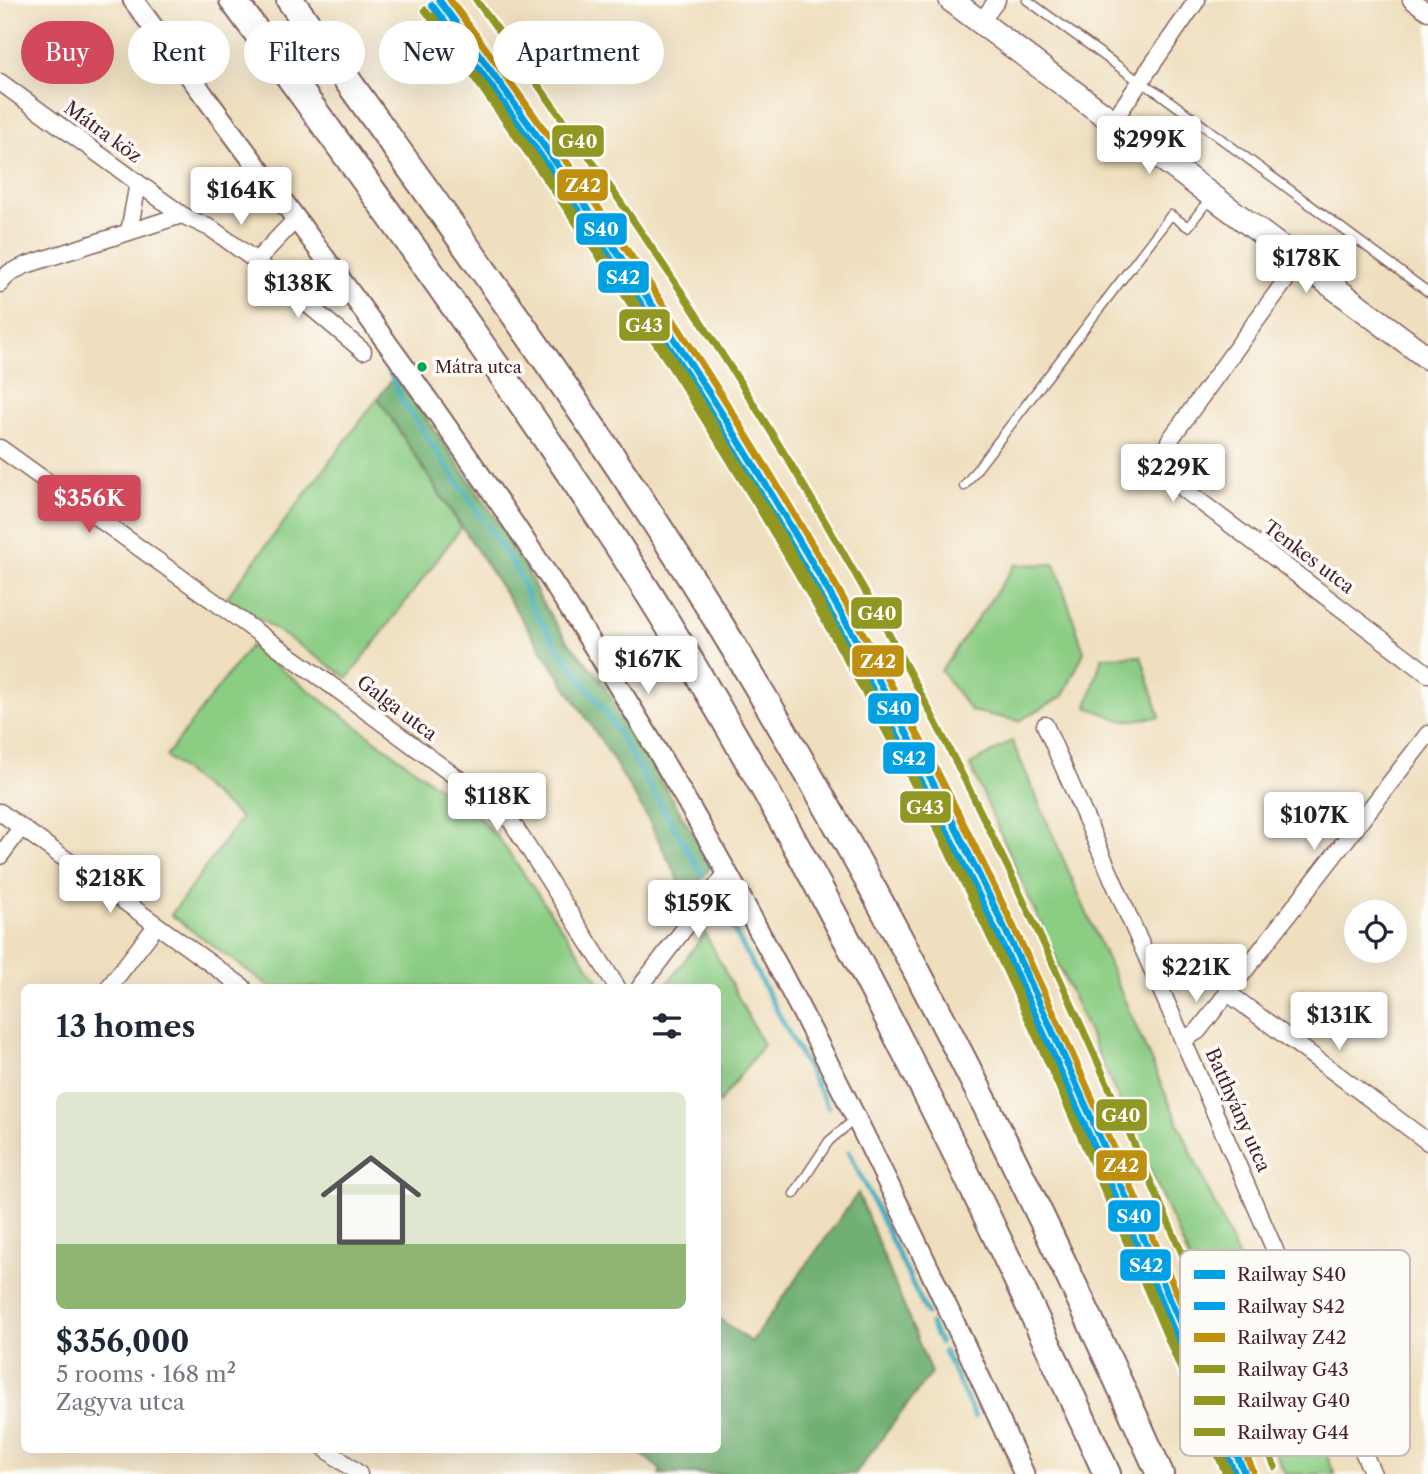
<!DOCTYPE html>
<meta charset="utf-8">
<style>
body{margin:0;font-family:"Libre Caslon Text",serif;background:#f2f2f3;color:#1f2937;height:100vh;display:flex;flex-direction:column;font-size:26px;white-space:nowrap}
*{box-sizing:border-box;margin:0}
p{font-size:23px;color:#747a83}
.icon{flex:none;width:38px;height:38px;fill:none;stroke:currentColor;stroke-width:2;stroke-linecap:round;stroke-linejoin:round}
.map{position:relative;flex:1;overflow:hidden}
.drawer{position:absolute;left:21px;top:984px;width:700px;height:469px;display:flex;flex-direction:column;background:#fff;border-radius:10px;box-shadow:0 7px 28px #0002}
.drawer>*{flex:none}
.guide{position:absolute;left:21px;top:21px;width:700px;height:63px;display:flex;gap:14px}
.controls{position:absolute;left:1344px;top:900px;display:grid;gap:14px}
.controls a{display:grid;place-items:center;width:63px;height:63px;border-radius:50%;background:#fff;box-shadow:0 7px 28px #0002;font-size:35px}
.price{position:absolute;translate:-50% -60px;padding:0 16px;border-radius:7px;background:#fff;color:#222;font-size:23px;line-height:46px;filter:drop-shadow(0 2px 4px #0008)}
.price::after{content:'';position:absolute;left:50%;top:42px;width:21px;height:16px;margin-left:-10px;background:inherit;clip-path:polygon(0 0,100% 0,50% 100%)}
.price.selected{background:#d1495b;color:#fff}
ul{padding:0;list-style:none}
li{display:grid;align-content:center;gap:14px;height:371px;padding:0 35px}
li span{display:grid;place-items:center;height:217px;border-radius:10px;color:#555}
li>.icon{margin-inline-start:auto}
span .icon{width:126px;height:126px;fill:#fffc;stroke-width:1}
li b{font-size:30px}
h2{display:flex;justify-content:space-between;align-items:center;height:84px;padding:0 35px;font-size:30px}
.chip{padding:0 24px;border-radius:32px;background:#fff;box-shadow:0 7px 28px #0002;font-size:24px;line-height:63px}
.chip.selected{background:#d1495b;color:#fff}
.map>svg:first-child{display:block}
.green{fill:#8ccd84;stroke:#6b7658;stroke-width:2}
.forest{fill:#71b072;stroke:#5e684e;stroke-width:2}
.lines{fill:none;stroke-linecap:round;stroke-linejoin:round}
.stream{stroke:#41acc0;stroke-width:5}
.service-casing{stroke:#84625f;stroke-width:11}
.minor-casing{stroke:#84625f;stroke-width:19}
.tertiary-casing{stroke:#84625f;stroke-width:23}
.secondary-casing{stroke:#84625f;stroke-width:26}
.trunk-casing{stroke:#84625f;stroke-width:30}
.service{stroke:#fff;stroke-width:8}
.minor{stroke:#fff;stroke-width:16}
.tertiary{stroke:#fff;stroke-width:19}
.secondary{stroke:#fff;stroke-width:23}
.trunk{stroke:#fff;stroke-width:26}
.rail-1-casing{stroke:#fdfcf7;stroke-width:12}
.rail-2-casing{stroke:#fdfcf7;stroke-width:12}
.rail-3-casing{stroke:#fdfcf7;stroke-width:12}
.rail-4-casing{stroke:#fdfcf7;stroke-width:12}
.rail-5-casing{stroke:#fdfcf7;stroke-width:12}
.rail-6-casing{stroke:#fdfcf7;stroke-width:12}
.rail-1{stroke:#00a0e3;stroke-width:7}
.rail-2{stroke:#00a0e3;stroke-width:7}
.rail-3{stroke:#bf8f0f;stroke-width:7}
.rail-4{stroke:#919723;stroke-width:7}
.rail-5{stroke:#919723;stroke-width:7}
.rail-6{stroke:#919723;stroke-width:7}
.bus-dot{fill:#00a651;stroke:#fdfcf7;stroke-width:2.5}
.labels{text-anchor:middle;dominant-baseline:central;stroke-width:7;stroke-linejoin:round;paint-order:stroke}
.bus-label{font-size:17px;fill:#4a1f2b;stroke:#fdfcf7;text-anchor:start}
.street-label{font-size:19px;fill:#4a1f2b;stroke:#fdfcf7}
.key{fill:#fdfcf7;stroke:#c7baba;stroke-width:2}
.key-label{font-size:19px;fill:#4a1f2b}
.line-badge{stroke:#fdfcf7;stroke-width:2.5}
.badge-label{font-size:19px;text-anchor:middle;font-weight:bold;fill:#fff}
</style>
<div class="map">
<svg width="1428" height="1474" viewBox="0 0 1428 1474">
<rect width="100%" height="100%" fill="#fdfcf7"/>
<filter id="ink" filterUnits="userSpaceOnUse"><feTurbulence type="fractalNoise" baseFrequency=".0143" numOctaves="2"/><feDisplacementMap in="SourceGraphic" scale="14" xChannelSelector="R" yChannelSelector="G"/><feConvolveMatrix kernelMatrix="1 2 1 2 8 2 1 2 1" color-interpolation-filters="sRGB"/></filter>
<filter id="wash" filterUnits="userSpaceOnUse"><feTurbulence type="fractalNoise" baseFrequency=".00686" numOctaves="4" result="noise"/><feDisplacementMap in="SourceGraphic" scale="28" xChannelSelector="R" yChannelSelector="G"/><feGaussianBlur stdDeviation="1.57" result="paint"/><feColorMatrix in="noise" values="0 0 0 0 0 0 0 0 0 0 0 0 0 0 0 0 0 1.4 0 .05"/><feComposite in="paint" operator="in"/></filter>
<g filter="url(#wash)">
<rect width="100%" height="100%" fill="#efdfbf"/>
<g class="green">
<path d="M378,398L461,528L348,678L227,597Z"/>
<path d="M1055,564L1084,652L1063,696L1019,721L971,711L941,671L1015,565Z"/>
<path d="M250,646L478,817L499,839L603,987H270L171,915L241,818L166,756Z"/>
<path d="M1141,656L1160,717L1123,721L1087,707L1102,657Z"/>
<path d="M1012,741L1164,1091L1335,1474H1285L970,765Z"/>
<path d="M705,933L763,1045L718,1104V987H665Z"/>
</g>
<g class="forest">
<path d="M396,374L518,550L541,601L567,641L599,677L708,859L710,868L687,897L647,817L609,753L378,398Z"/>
<path d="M858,1193L931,1373L855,1474H659L661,1470L635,1449H718V1318L751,1342Z"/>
</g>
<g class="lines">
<g class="stream">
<path d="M388,369L403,402L483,519"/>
<path d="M487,525L518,572L531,606L559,649L605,711L703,876"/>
<path d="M724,911L828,1107"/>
<path d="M849,1152L927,1314"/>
<path d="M931,1324L940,1343"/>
<path d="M944,1351L975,1417"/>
</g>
</g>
</g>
<g filter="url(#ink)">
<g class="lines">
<g class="service-casing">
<g id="service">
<path d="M1027,0L1140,82L1159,93L1428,292"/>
<path d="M964,486L1171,215L1188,227L1211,197"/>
<path d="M794,1194L829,1141L855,1119"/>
</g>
</g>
<g class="minor-casing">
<g id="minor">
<path d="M1411,0L1428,12"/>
<path d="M981,22L997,0"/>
<path d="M0,82L182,215L212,229L256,261L296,219"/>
<path d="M1113,121L1197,0"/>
<path d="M129,232L138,183"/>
<path d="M256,261L363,351"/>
<path d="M1299,262L1169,441C1163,462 1168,475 1185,490L1428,674"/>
<path d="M0,284L9,273L26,265L182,215"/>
<path d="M0,448L342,693L502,811L511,821L617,987"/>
<path d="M1045,725L1373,1474"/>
<path d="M0,812L243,987"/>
<path d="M0,856L21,828"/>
<path d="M109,987L156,926"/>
<path d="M640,987L728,871"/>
<path d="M1228,993L1428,1142"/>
<path d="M1184,1039L1198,1031L1428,734"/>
<path d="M326,1449L359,1474"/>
</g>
</g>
<g class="tertiary-casing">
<path id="tertiary" d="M133,0C288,209 448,416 587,636C757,905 893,1184 1024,1474"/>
</g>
<g class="secondary-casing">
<path id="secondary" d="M951,0L1428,358"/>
</g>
<g class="trunk-casing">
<g id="trunk">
<path d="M233,0C327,127 420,256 510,386C565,466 621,547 672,631C836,901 977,1186 1107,1474"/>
<path d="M290,0C433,201 581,400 711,610C882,887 1028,1177 1160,1474"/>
</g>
</g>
<use href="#service" class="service"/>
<use href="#minor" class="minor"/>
<use href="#tertiary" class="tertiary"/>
<use href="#secondary" class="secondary"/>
<use href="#trunk" class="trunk"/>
<g class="rail-1-casing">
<path id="rail-1" d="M439,0C624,250 793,510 935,787C1050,1011 1145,1243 1245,1474"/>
</g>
<g class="rail-2-casing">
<path id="rail-2" d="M432,5C617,254 784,514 926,790C1041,1012 1136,1244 1235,1474"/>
</g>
<g class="rail-3-casing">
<path id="rail-3" d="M450,0C635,249 803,509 944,785C1058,1009 1154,1241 1253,1471"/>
</g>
<g class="rail-4-casing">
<path id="rail-4" d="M425,10C610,260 775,517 918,792C1033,1013 1127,1245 1226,1474"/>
</g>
<g class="rail-5-casing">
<path id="rail-5" d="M476,0C636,216 787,441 913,679C1048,935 1159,1202 1275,1467"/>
</g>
<g class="rail-6-casing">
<path id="rail-6" d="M433,16C594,233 746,458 873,698C1007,950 1116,1213 1230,1474"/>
</g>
<use href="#rail-1" class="rail-1"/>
<use href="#rail-2" class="rail-2"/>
<use href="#rail-3" class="rail-3"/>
<use href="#rail-4" class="rail-4"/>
<use href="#rail-5" class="rail-5"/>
<use href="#rail-6" class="rail-6"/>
</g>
</g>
<circle class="bus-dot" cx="422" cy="367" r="6"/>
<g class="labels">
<g class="bus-label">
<text x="435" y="367">Mátra utca</text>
</g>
<g class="street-label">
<text transform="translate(103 132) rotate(36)">Mátra köz</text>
<text transform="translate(1309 557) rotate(37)">Tenkes utca</text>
<text transform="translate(397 708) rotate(37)">Galga utca</text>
<text transform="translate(1238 1110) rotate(66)">Batthyány utca</text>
</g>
</g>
<rect x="1180" y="1250" width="230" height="206" rx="10" class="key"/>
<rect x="1194" y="1270" width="31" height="9" fill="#00a0e3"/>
<rect x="1194" y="1302" width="31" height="8" fill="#00a0e3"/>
<rect x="1194" y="1333" width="31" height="9" fill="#bf8f0f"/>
<rect x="1194" y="1365" width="31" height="8" fill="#919723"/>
<rect x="1194" y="1396" width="31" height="9" fill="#919723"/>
<rect x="1194" y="1428" width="31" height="8" fill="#919723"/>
<g class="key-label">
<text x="1237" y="1281">Railway S40</text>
<text x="1237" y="1313">Railway S42</text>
<text x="1237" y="1344">Railway Z42</text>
<text x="1237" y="1376">Railway G43</text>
<text x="1237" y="1407">Railway G40</text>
<text x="1237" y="1439">Railway G44</text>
</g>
<g class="line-badge">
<rect x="551" y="124" width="54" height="34" rx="7" fill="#919723"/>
<rect x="556" y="168" width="53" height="34" rx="7" fill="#bf8f0f"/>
<rect x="575" y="212" width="53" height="34" rx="7" fill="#00a0e3"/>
<rect x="597" y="260" width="53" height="34" rx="7" fill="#00a0e3"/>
<rect x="618" y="308" width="53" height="34" rx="7" fill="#919723"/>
<rect x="850" y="596" width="53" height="34" rx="7" fill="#919723"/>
<rect x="851" y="644" width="54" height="34" rx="7" fill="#bf8f0f"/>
<rect x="867" y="692" width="53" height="33" rx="7" fill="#00a0e3"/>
<rect x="882" y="741" width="54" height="34" rx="7" fill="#00a0e3"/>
<rect x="899" y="790" width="53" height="34" rx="7" fill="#919723"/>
<rect x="1095" y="1098" width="53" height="34" rx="7" fill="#919723"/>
<rect x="1095" y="1149" width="53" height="33" rx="7" fill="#bf8f0f"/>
<rect x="1107" y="1199" width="54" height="34" rx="7" fill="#00a0e3"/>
<rect x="1119" y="1248" width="53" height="34" rx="7" fill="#00a0e3"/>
</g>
<g class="badge-label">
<text x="578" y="148">G40</text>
<text x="583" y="192">Z42</text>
<text x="601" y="236">S40</text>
<text x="623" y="284">S42</text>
<text x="644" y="332">G43</text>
<text x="877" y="620">G40</text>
<text x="878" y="668">Z42</text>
<text x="894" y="715">S40</text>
<text x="909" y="765">S42</text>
<text x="925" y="814">G43</text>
<text x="1121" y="1122">G40</text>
<text x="1121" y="1172">Z42</text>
<text x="1134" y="1223">S40</text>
<text x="1146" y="1272">S42</text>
</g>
</svg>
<div class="controls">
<a><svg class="icon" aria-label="locate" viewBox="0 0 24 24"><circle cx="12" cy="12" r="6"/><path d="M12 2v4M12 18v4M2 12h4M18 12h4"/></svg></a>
</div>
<b class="price" style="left:1149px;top:176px">$299K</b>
<b class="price" style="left:241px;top:227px">$164K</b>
<b class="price" style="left:1306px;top:295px">$178K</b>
<b class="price" style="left:298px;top:320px">$138K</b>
<b class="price" style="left:1173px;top:504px">$229K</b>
<b class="price selected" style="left:89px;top:535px">$356K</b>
<b class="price" style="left:648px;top:696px">$167K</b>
<b class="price" style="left:497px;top:833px">$118K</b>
<b class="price" style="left:1314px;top:852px">$107K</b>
<b class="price" style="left:110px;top:915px">$218K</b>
<b class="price" style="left:698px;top:940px">$159K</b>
<b class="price" style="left:1196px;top:1004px">$221K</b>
<b class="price" style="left:1339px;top:1052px">$131K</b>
<div class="guide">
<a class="chip selected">Buy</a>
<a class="chip">Rent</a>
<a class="chip">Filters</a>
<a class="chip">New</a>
<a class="chip">Apartment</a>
</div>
<section class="drawer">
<h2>13 homes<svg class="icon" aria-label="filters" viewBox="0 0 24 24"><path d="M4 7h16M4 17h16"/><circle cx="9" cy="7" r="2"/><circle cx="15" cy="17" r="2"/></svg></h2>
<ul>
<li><span style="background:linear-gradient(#dfe7d0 70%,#8fb573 0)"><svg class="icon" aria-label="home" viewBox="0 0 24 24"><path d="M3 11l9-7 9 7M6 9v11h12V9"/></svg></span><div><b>$356,000</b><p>5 rooms · 168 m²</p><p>Zagyva utca</p></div></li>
</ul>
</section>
</div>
